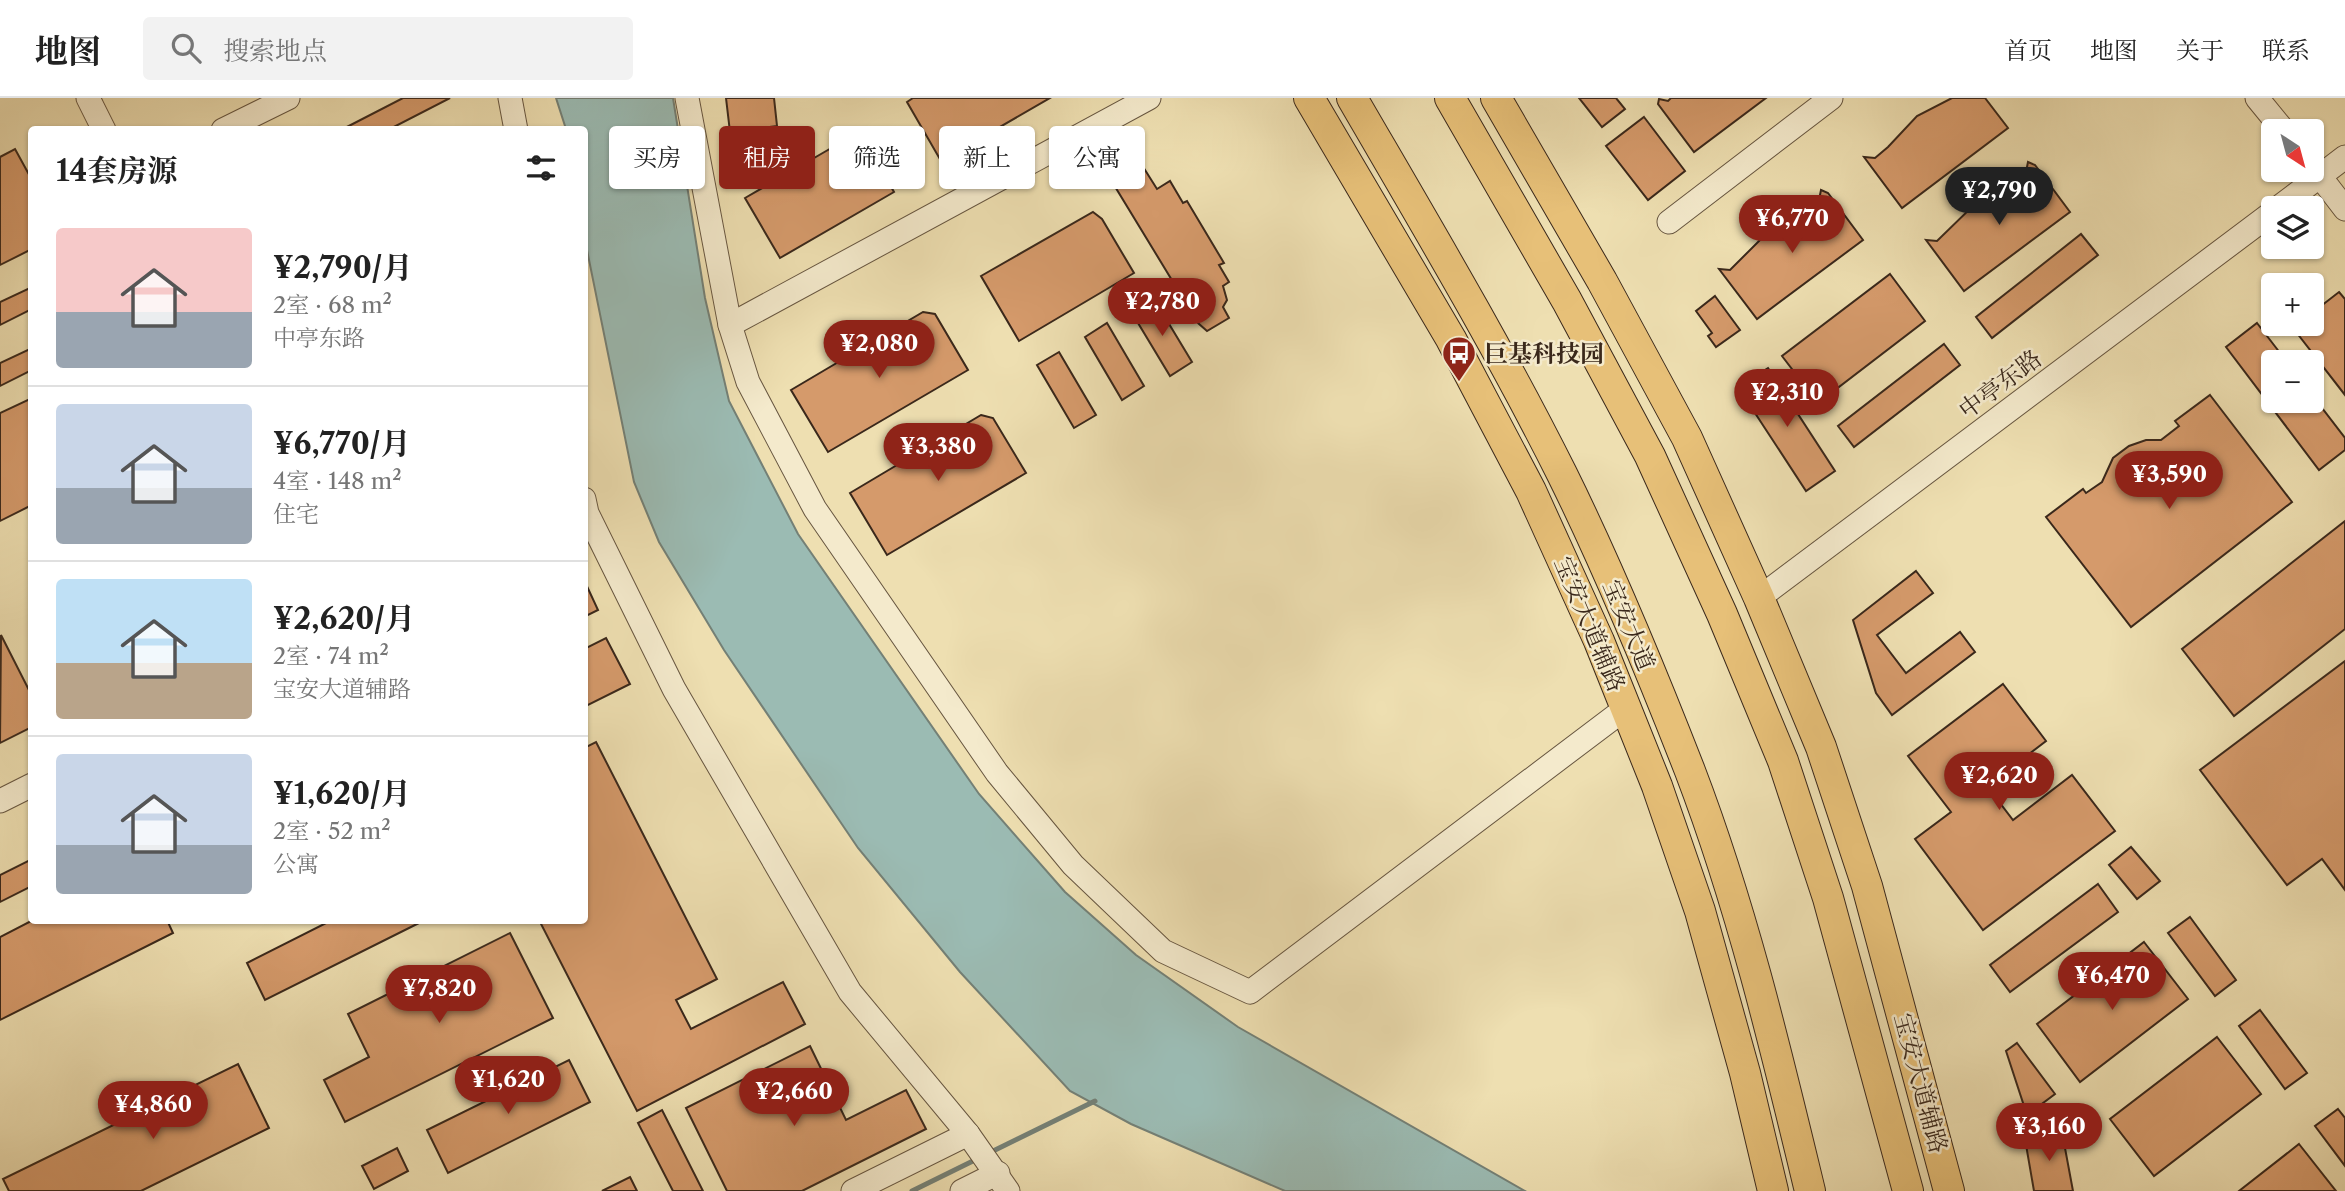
<!DOCTYPE html>
<html lang="zh">
<meta charset="utf-8">
<style>
body{margin:0;font-family:"Libre Caslon Text","Noto Serif SC",serif;background:#f2f2f2;color:#222;height:100vh;display:flex;flex-direction:column;font-size:26px;white-space:nowrap}
*{box-sizing:border-box;margin:0}
p{font-size:23px;color:#767676}
.icon{flex:none;width:38px;height:38px;fill:none;stroke:currentColor;stroke-width:2;stroke-linecap:round;stroke-linejoin:round}
.map{position:relative;flex:1;overflow:hidden}
.side{position:absolute;left:28px;top:28px;width:560px;height:798px;display:flex;flex-direction:column;background:#fff;border-radius:7px;box-shadow:0 2px 5px #0004}
.side>*{flex:none}
.hud{position:absolute;left:609px;top:28px;width:665px;height:63px;display:flex;gap:14px}
.needle{width:46px;rotate:144deg}
.fabs{position:absolute;left:2261px;top:21px;display:grid;gap:14px}
.fabs a{display:grid;place-items:center;width:63px;height:63px;border-radius:7px;background:#fff;box-shadow:0 2px 5px #0004;font-size:35px}
.price{position:absolute;translate:-50% -60px;padding:0 16px;border-radius:24px;background:#8f2418;color:#fff;font-size:23px;line-height:46px;filter:drop-shadow(0 2px 4px #0008)}
.price::after{content:'';position:absolute;left:50%;top:42px;width:21px;height:16px;margin-left:-10px;background:inherit;clip-path:polygon(0 0,100% 0,50% 100%)}
.price.active{background:#222;color:#fff}
ul{padding:0;list-style:none}
li{display:flex;align-items:center;gap:21px;height:175px;padding:0 28px}
li+li{border-top:2px solid #e0e0e0}
li span{display:grid;place-items:center;flex:none;width:196px;height:140px;border-radius:7px;color:#555}
li>.icon{margin-inline-start:auto}
span .icon{width:84px;height:84px;fill:#fffc;stroke-width:1}
li b{font-size:30px}
h2{display:flex;justify-content:space-between;align-items:center;height:84px;padding:0 28px;font-size:30px}
.chip{padding:0 24px;border-radius:7px;background:#fff;box-shadow:0 2px 5px #0004;font-size:24px;line-height:63px}
.chip.active{background:#8f2418;color:#fff}
header{display:flex;align-items:center;gap:42px;box-sizing:border-box;height:98px;padding:0 35px;background:#fff;border-bottom:2px solid #e0e0e0}
header strong{font-size:33px}
nav{display:flex;gap:38px;margin-inline-start:auto;font-size:24px}
.search{width:490px;height:63px;background:#f2f2f2;display:flex;align-items:center;gap:18px;box-sizing:border-box;padding:0 24px;border-radius:7px;color:#767676;font-size:26px}
.map>svg:first-child{display:block}
.water{fill:#9bbbb3;stroke:#748076;stroke-width:2}
.lines{fill:none;stroke-linecap:round;stroke-linejoin:round}
.stream{stroke:#748076;stroke-width:5}
.building{fill:#d59a6b;stroke:#3a281b;stroke-width:2}
.minor-casing{stroke:#675640;stroke-width:25}
.major-casing{stroke:#3a281b;stroke-width:32}
.minor{stroke:#f4eacc;stroke-width:23}
.major{stroke:#e7c078;stroke-width:30}
.labels{text-anchor:middle;dominant-baseline:central;stroke-width:5;stroke-linejoin:round;paint-order:stroke}
.poi-label{font-size:24px;font-weight:bold;fill:#3a281b;stroke:#f4eacc;text-anchor:start}
.street-label{font-size:24px;fill:#3a281b;stroke:#f4eacc}
</style>
<header>
<strong>地图</strong>
<div class="search"><svg class="icon" aria-label="search" viewBox="0 0 24 24"><circle cx="10" cy="10" r="6"/><path d="M15 15l6 6"/></svg>搜索地点</div>
<nav><a>首页</a><a>地图</a><a>关于</a><a>联系</a></nav>
</header>
<div class="map">
<svg width="2345" height="1093" viewBox="0 0 2345 1093">
<rect width="100%" height="100%" fill="#eedfb1"/>
<filter id="stains"><feTurbulence type="fractalNoise" baseFrequency=".00286" numOctaves="4"/><feColorMatrix values="0 0 0 0 .2 0 0 0 0 .09 0 0 0 0 .02 0 0 0 .5 -.17"/></filter>
<radialGradient id="worn" r=".72"><stop offset=".6" stop-color="#630" stop-opacity="0"/><stop offset="1" stop-color="#630" stop-opacity=".3"/></radialGradient>
<path class="water" d="M556,0H673L705,200L729,303L798,436L979,696L1065,794L1136,857L1238,929L1525,1093H1285L1131,1026L1070,993L960,874L858,750L724,552L659,444L634,384L587,152L584,132V32L566,31Z"/>
<g class="lines">
<g class="stream">
<path d="M987,1056L1095,1003"/>
<path d="M912,1093L979,1060"/>
</g>
</g>
<g class="building">
<path d="M403,0H450L388,32H341Z"/>
<path d="M726,0H774L777,28L730,34Z"/>
<path d="M913,0H1050L941,63L907,4Z"/>
<path d="M1579,0H1616L1625,11L1602,29Z"/>
<path d="M1671,0H1766L1694,54L1658,6L1659,1L1668,3Z"/>
<path d="M1952,0H1985L2008,30L1902,110L1864,59L1875,60L1888,49L1917,18Z"/>
<path d="M1644,19L1685,73L1648,102L1606,48Z"/>
<path d="M859,34L894,94L780,160L745,100Z"/>
<path d="M15,51L32,82V151L0,167V59Z"/>
<path d="M1140,64L1157,91L1170,83L1183,105L1187,103L1224,165L1219,167L1229,184L1223,188L1227,202L1223,209L1229,220L1207,233L1198,225L1111,82Z"/>
<path d="M2028,64L2035,67L2070,114L1964,193L1926,142L1937,143L1979,102L2012,85L2026,74Z"/>
<path d="M1821,92L1828,95L1863,142L1757,221L1719,171L1730,172L1772,130L1805,114L1819,102Z"/>
<path d="M1093,114L1102,121L1134,175L1019,243L981,178Z"/>
<path d="M2081,136L2098,157L1992,240L1976,219Z"/>
<path d="M1890,176L1925,223L1818,305L1782,258Z"/>
<path d="M32,189V211L0,227V204Z"/>
<path d="M2339,194L2345,201V297L2293,230L2298,226H2312V215Z"/>
<path d="M1715,198L1740,232L1716,249L1708,238L1712,235L1696,213Z"/>
<path d="M1154,201L1192,264L1170,278L1132,215Z"/>
<path d="M923,214L935,216L968,272L828,354L791,292Z"/>
<path d="M1107,225L1144,288L1122,302L1085,239Z"/>
<path d="M2257,225L2287,264H2273V303H2312V297L2345,340V352L2319,372L2226,249Z"/>
<path d="M1944,246L1960,267L1854,349L1838,328Z"/>
<path d="M32,250V272L0,288V265Z"/>
<path d="M1059,254L1096,317L1074,330L1037,267Z"/>
<path d="M1768,270L1835,373L1806,393L1738,289Z"/>
<path d="M2210,297L2292,404L2131,529L2046,419L2083,391L2086,395L2102,384L2113,360L2129,348L2146,342H2161L2179,328L2175,323Z"/>
<path d="M32,300V407L0,423V315Z"/>
<path d="M981,317L993,320L1026,375L887,457L850,395Z"/>
<path d="M2345,423V531L2234,618L2182,551Z"/>
<path d="M1916,473L1933,495L1877,537L1906,575L1960,534L1975,554L1892,617L1876,595L1853,522Z"/>
<path d="M585,484L598,512L584,519V484Z"/>
<path d="M1,537L32,598V629L0,645Z"/>
<path d="M606,540L630,586L584,609V551Z"/>
<path d="M2345,563V792L2322,761L2287,787L2200,672Z"/>
<path d="M2003,586L2046,643L1987,688L2013,722L2072,677L2115,733L1983,832L1915,741L1951,714L1908,658Z"/>
<path d="M596,644L717,881L676,902L691,931L783,884L805,926L637,1013L539,822H584V650Z"/>
<path d="M2131,749L2160,783L2137,801L2109,767Z"/>
<path d="M32,761V788L0,804V777Z"/>
<path d="M2098,786L2118,814L2010,894L1990,867Z"/>
<path d="M2190,819L2236,882L2215,898L2168,835Z"/>
<path d="M33,822H167L173,835L0,922V839Z"/>
<path d="M332,822H425L265,902L247,865Z"/>
<path d="M510,835L553,920L345,1024L324,982L369,959L348,916Z"/>
<path d="M2144,844L2188,901L2080,984L2037,926Z"/>
<path d="M2260,912L2307,975L2285,991L2239,928Z"/>
<path d="M2217,939L2261,996L2154,1078L2110,1021Z"/>
<path d="M2017,945L2055,996L2027,1017L2006,953Z"/>
<path d="M810,948L846,1022L906,992L926,1031L802,1093H727L686,1010Z"/>
<path d="M569,962L590,1004L448,1075L427,1032Z"/>
<path d="M238,966L269,1030L141,1093H9L3,1081Z"/>
<path d="M2338,1011L2345,1020V1068L2315,1028Z"/>
<path d="M662,1012L703,1093H673L638,1025Z"/>
<path d="M2062,1034L2073,1093H2034L2025,1041Z"/>
<path d="M2299,1046L2336,1093H2239Z"/>
<path d="M397,1050L408,1073L374,1091L362,1068Z"/>
<path d="M630,1079L637,1093H602Z"/>
</g>
<g class="lines">
<g class="minor-casing">
<g id="minor">
<path d="M88,0L104,32"/>
<path d="M510,0L516,32"/>
<path d="M687,0L730,227L748,284L815,411L997,675L1073,767L1163,853L1250,894L1626,610"/>
<path d="M2257,0L2284,33"/>
<path d="M223,32L288,0"/>
<path d="M2312,68L2345,111"/>
<path d="M2278,110L2345,59"/>
<path d="M1669,124L1831,0"/>
<path d="M730,227L1149,0"/>
<path d="M584,401L587,415L674,591L850,894L968,1036L1008,1093"/>
<path d="M1759,500L2273,114"/>
<path d="M0,703L32,687"/>
<path d="M853,1093L968,1036"/>
<path d="M962,1093L998,1075"/>
</g>
</g>
<g class="major-casing">
<g id="major">
<path d="M1309,0L1451,241L1531,393L1599,543L1657,688L1700,813L1745,975L1773,1093"/>
<path d="M1352,0C1424,124 1498,248 1562,376C1610,473 1651,573 1690,673C1742,809 1776,952 1810,1093"/>
<path d="M1450,0L1567,203L1650,358L1722,516L1783,663L1828,800L1908,1093"/>
<path d="M1496,0L1602,183L1687,340L1759,500L1821,649L1867,788L1949,1093"/>
</g>
</g>
<use href="#minor" class="minor"/>
<use href="#major" class="major"/>
</g>
<defs>
<g id="bus-pin" transform="scale(1.75)"><path d="M0 17L-7.5 6A9.5 9.5 0 1 1 7.5 6Z" fill="#8f2418" stroke="#f4eacc"/><path d="M-5-6H5V4H4V6H2V4H-2V6H-4V4H-5ZM-3.5-4V0h7V-4ZM-3.5 1.2v1.5H-2V1.2ZM2 1.2v1.5H3.5V1.2Z" fill="#fff"/></g>
</defs>
<g fill-rule="evenodd">
<use href="#bus-pin" x="1459" y="255"/>
</g>
<g class="labels">
<g class="poi-label">
<text x="1484" y="255">巨基科技园</text>
</g>
<g class="street-label">
<text transform="translate(2000 286) rotate(-37)">中亭东路</text>
<text transform="translate(1590 526) rotate(67)">宝安大道辅路</text>
<text transform="translate(1629 527) rotate(67)">宝安大道</text>
<text transform="translate(1921 985) rotate(75)">宝安大道辅路</text>
</g>
</g>
<rect width="100%" height="100%" filter="url(#stains)"/>
<rect width="100%" height="100%" fill="url(#worn)"/>
</svg>
<div class="fabs">
<a><svg class="needle" viewBox="-14 -14 28 28"><path d="M0-13l5 13h-10z" fill="#e53935"/><path d="M0 13l5-13h-10z" fill="#767676"/></svg></a>
<a><svg class="icon" aria-label="layers" viewBox="0 0 24 24"><path d="M12 4l9 5-9 5-9-5zM3 14l9 5 9-5"/></svg></a>
<a>+</a>
<a>−</a>
</div>
<b class="price active" style="left:1999px;top:129px">¥2,790</b>
<b class="price" style="left:1792px;top:157px">¥6,770</b>
<b class="price" style="left:1162px;top:240px">¥2,780</b>
<b class="price" style="left:879px;top:282px">¥2,080</b>
<b class="price" style="left:1787px;top:331px">¥2,310</b>
<b class="price" style="left:938px;top:385px">¥3,380</b>
<b class="price" style="left:2169px;top:413px">¥3,590</b>
<b class="price" style="left:1999px;top:714px">¥2,620</b>
<b class="price" style="left:2112px;top:914px">¥6,470</b>
<b class="price" style="left:439px;top:927px">¥7,820</b>
<b class="price" style="left:508px;top:1018px">¥1,620</b>
<b class="price" style="left:794px;top:1030px">¥2,660</b>
<b class="price" style="left:153px;top:1043px">¥4,860</b>
<b class="price" style="left:2049px;top:1065px">¥3,160</b>
<div class="hud">
<a class="chip">买房</a>
<a class="chip active">租房</a>
<a class="chip">筛选</a>
<a class="chip">新上</a>
<a class="chip">公寓</a>
</div>
<section class="side">
<h2>14套房源<svg class="icon" aria-label="filters" viewBox="0 0 24 24"><path d="M4 7h16M4 17h16"/><circle cx="9" cy="7" r="2"/><circle cx="15" cy="17" r="2"/></svg></h2>
<ul>
<li><span style="background:linear-gradient(#f6c9c9 60%,#9aa5b1 0)"><svg class="icon" aria-label="home" viewBox="0 0 24 24"><path d="M3 11l9-7 9 7M6 9v11h12V9"/></svg></span><div><b>¥2,790/月</b><p>2室 · 68 m²</p><p>中亭东路</p></div></li>
<li><span style="background:linear-gradient(#c9d6e8 60%,#9aa5b1 0)"><svg class="icon" aria-label="home" viewBox="0 0 24 24"><path d="M3 11l9-7 9 7M6 9v11h12V9"/></svg></span><div><b>¥6,770/月</b><p>4室 · 148 m²</p><p>住宅</p></div></li>
<li><span style="background:linear-gradient(#bfe0f5 60%,#b9a48a 0)"><svg class="icon" aria-label="home" viewBox="0 0 24 24"><path d="M3 11l9-7 9 7M6 9v11h12V9"/></svg></span><div><b>¥2,620/月</b><p>2室 · 74 m²</p><p>宝安大道辅路</p></div></li>
<li><span style="background:linear-gradient(#c9d6e8 65%,#9aa5b1 0)"><svg class="icon" aria-label="home" viewBox="0 0 24 24"><path d="M3 11l9-7 9 7M6 9v11h12V9"/></svg></span><div><b>¥1,620/月</b><p>2室 · 52 m²</p><p>公寓</p></div></li>
</ul>
</section>
</div>
